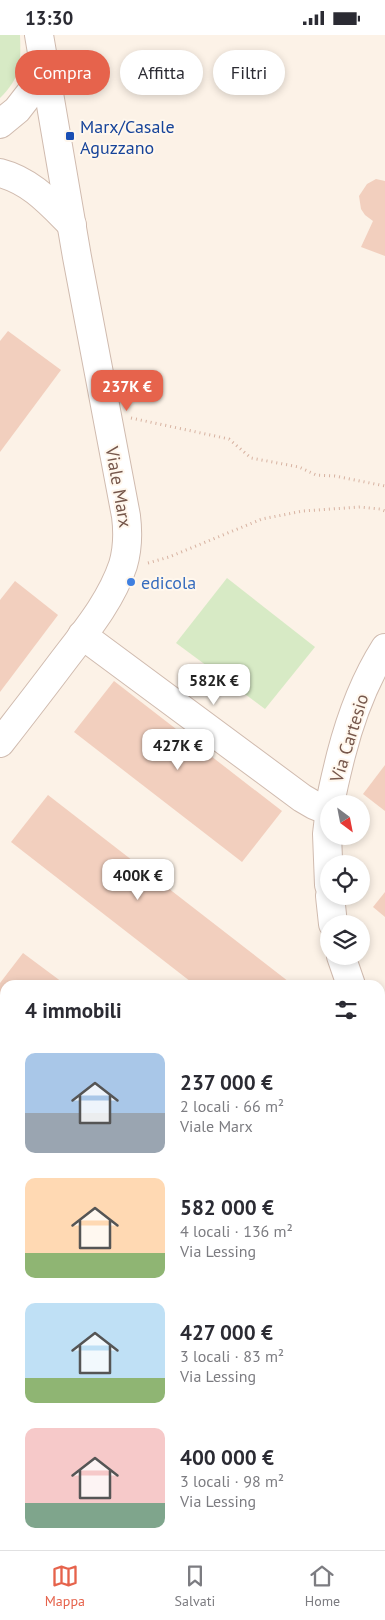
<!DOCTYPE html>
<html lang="it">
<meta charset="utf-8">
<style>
body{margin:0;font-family:"PT Sans",sans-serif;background:#f7f7f7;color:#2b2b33;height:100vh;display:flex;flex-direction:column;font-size:19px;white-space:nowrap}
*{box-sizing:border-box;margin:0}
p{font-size:16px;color:#7c7c81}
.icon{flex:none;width:28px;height:28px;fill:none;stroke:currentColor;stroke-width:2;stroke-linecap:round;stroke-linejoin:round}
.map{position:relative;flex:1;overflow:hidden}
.side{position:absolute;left:0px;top:945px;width:385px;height:570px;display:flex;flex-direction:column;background:#fff;border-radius:15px 15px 0 0;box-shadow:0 2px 8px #0003}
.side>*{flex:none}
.guide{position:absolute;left:15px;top:15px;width:355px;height:45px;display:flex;gap:10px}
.needle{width:32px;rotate:148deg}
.tools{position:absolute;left:320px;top:760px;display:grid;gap:10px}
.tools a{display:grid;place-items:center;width:50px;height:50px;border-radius:50%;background:#fff;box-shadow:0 2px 8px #0003;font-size:25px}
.price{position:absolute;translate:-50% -42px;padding:0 11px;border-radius:10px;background:#fff;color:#222;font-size:16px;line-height:32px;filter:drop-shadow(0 1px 2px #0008)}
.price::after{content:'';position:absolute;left:50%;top:30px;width:15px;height:11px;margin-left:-8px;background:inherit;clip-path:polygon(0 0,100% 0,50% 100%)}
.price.selected{background:#e6634c;color:#fff}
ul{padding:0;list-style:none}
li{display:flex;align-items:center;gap:15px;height:125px;padding:0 25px}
li span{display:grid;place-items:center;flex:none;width:140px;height:100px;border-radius:10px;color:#555}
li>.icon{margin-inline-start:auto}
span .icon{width:60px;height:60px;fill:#fffc;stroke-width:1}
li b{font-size:21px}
h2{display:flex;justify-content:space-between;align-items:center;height:60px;padding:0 25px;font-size:21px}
.tag{padding:0 18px;border-radius:22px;background:#fff;box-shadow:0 2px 8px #0003;font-size:18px;line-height:45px}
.tag.selected{background:#e6634c;color:#fff}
.status{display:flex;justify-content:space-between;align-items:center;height:35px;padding:0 25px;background:#fff;direction:ltr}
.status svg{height:14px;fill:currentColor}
.menu{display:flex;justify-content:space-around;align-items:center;height:70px;border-top:1px solid #e1e1e2;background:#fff;font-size:14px;color:#7c7c81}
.menu a{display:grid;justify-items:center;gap:2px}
.menu .selected{color:#e6634c}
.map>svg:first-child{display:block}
.green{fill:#d7eac5}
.building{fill:#f2cfbe}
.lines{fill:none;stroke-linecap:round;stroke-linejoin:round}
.minor-casing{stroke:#d0bbaf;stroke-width:30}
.path{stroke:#d7b2a1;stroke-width:3;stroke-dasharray:1 4;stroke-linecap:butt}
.minor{stroke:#fff;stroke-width:28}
.transit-dot{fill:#1a4fb4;stroke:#fff7ed;stroke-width:2}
.shop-dot{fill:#3f7fe0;stroke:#fff7ed;stroke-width:2}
.labels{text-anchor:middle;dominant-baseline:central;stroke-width:4;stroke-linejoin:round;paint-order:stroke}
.transit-label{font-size:18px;fill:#164399;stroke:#fff7ed;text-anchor:start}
.street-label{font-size:18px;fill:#76574b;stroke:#fff7ed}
.shop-label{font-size:18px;fill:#366cbe;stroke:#fff7ed;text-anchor:start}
</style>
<div class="status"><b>13:30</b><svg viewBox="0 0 49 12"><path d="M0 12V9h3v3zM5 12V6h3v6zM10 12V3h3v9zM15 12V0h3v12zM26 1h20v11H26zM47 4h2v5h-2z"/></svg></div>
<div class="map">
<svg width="385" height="1515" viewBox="0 0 385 1515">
<rect width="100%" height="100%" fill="#fcf2e7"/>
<g class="green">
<path d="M0,0H20C21,29 21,42 0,63Z"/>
<path d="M227,543L315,612L265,674L176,608Z"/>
<path d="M0,1087L5,1091V1241L0,1248Z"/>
</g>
<g class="building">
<path d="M376,144L385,146V221L361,212L373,186L365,180L361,174L359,161L367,149Z"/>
<path d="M8,296L61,335L0,417V306Z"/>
<path d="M15,546L58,580L0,657V565Z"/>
<path d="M114,646L282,776L242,827L74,697Z"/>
<path d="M385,730V776L363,759Z"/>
<path d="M48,760L293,950H195L11,807Z"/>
<path d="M385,857V882L373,872Z"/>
<path d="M23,918L66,950H5V1012L0,1009V948Z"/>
<path d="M380,1184L385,1188V1295L380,1292Z"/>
<path d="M0,1393L5,1396V1425L0,1435Z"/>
<path d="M380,1422L385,1425V1468L380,1465Z"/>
<path d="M75,1510H102L99,1515H83Z"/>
</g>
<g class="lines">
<g class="minor-casing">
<g id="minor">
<path d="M0,89L17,75L45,39"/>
<path d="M0,138C31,146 50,168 72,190"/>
<path d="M82,600L302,763L314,770L329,776"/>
<path d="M0,708C21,681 42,654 63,626C85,597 111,566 123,530C128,513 128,497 126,481L77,222L39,0"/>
<path d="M330,769C333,752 337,736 341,720C351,681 364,646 385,613"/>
<path d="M329,782L327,799L329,850"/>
<path d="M330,861L333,889"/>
<path d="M341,921L351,950"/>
<path d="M380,1012L385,1020"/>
<path d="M380,1105L385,1110"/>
<path d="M380,1159L385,1163"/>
<path d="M380,1483L385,1487"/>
<path d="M240,1510L247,1515"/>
</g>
</g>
<g class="path">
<path d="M131,383L229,404L251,423L299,432L316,440L335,441L385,451"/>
<path d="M148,528L169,522L262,484L303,476L360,472L380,474L385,476"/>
<path d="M0,1250H5"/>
<path d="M121,1515L124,1510"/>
</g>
<use href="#minor" class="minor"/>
</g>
<rect class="transit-dot" x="65" y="96" width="10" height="10" rx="2.5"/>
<circle class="shop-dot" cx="131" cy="547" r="5"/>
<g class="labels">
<g class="transit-label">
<text x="80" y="91">Marx/Casale<tspan x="80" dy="21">Aguzzano</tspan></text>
</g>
<g class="street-label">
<text transform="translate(119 452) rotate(80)">Viale Marx</text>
<text transform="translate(349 703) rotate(-73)">Via Cartesio</text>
</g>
<g class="shop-label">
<text x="141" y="547">edicola</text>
</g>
</g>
</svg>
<div class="tools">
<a><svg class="needle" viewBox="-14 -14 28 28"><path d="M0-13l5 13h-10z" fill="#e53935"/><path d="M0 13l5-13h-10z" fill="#7c7c81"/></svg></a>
<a><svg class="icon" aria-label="locate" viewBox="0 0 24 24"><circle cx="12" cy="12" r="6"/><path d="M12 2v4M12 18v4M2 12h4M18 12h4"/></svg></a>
<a><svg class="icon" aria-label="layers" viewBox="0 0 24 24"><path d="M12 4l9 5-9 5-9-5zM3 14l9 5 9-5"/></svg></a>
</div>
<b class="price selected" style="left:127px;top:377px">237K €</b>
<b class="price" style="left:214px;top:671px">582K €</b>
<b class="price" style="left:178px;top:736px">427K €</b>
<b class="price" style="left:138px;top:866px">400K €</b>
<div class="guide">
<a class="tag selected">Compra</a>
<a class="tag">Affitta</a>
<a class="tag">Filtri</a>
</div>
<section class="side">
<h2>4 immobili<svg class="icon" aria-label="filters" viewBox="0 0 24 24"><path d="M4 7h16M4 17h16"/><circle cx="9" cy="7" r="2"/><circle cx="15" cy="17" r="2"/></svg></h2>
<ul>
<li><span style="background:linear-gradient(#a9c7e8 60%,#9aa5b1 0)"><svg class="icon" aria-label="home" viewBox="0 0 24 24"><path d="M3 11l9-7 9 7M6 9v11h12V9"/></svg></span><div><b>237 000 €</b><p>2 locali · 66 m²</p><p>Viale Marx</p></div></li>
<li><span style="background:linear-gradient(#ffd9b3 75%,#8fb573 0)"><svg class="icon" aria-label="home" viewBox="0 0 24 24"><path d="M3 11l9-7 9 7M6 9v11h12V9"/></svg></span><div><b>582 000 €</b><p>4 locali · 136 m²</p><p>Via Lessing</p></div></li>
<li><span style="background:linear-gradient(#bfe0f5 75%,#8fb573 0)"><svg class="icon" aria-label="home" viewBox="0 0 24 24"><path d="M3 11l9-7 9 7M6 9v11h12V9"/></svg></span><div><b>427 000 €</b><p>3 locali · 83 m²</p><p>Via Lessing</p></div></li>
<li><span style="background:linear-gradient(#f6c9c9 75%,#7fa58c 0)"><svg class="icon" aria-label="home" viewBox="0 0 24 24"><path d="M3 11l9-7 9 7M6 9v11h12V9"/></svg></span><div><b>400 000 €</b><p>3 locali · 98 m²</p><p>Via Lessing</p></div></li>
</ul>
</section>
</div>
<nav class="menu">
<a class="selected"><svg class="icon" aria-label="map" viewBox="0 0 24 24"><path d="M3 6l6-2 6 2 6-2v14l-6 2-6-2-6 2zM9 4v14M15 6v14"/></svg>Mappa</a>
<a><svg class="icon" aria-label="saved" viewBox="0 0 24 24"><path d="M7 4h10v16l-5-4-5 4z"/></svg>Salvati</a>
<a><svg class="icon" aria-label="home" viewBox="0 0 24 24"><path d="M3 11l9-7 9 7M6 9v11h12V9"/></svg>Home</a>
</nav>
